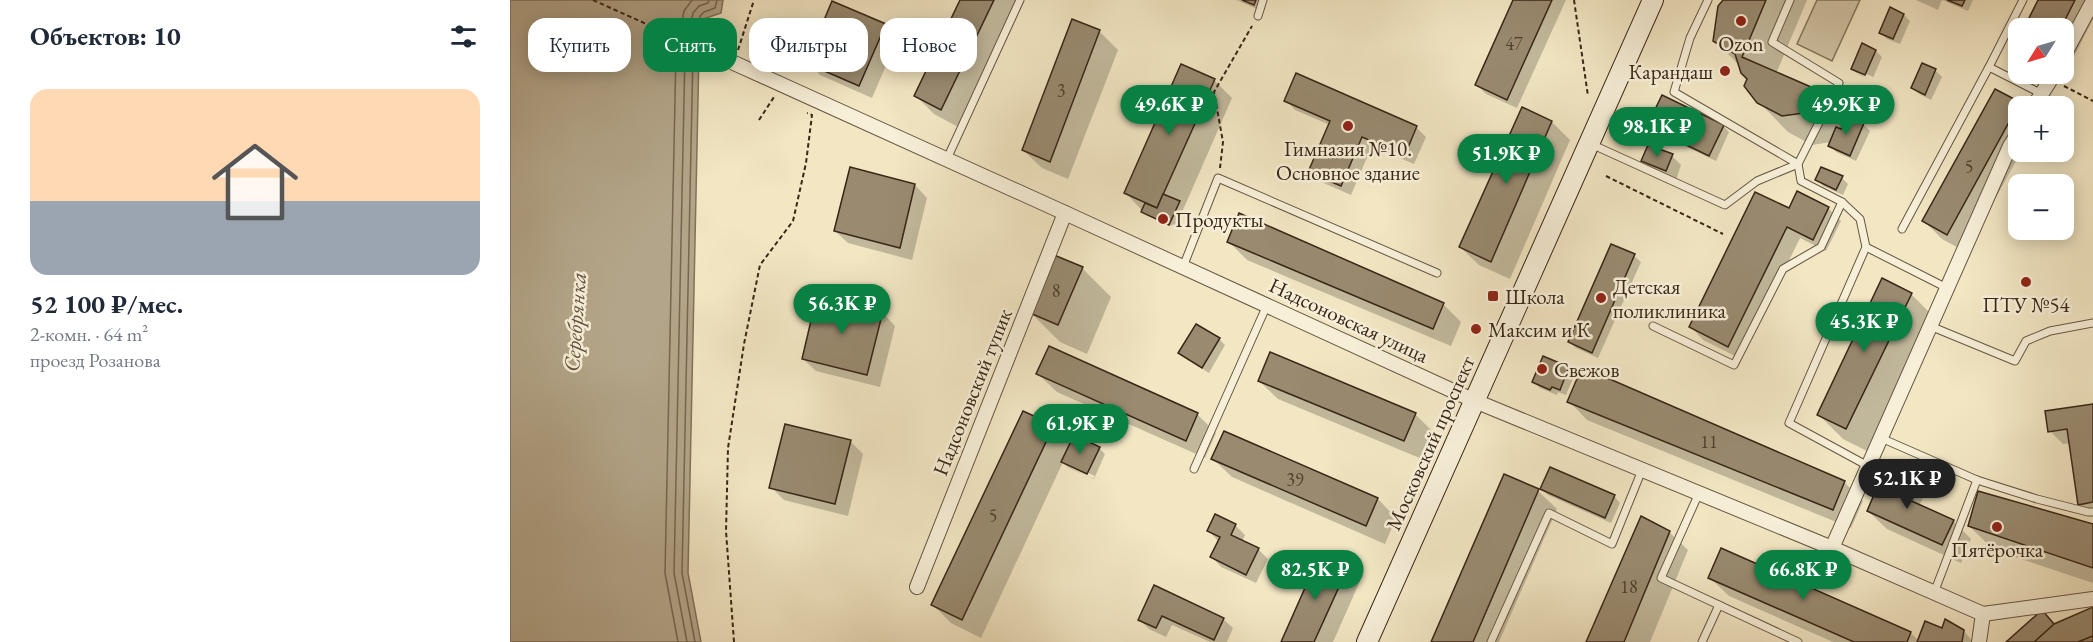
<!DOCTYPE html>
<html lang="ru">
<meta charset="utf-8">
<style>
body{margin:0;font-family:"EB Garamond",serif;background:#f6f6f7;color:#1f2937;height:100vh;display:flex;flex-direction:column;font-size:22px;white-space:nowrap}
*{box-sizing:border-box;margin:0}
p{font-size:20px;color:#747a83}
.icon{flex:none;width:33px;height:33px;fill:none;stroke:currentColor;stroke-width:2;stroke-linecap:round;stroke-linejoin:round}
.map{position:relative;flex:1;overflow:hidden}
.panel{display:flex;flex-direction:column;background:#fff;width:510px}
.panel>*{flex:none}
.hud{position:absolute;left:18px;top:18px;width:570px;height:54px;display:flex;gap:12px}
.needle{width:39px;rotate:233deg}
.controls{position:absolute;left:1498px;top:18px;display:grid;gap:12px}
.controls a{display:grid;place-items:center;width:66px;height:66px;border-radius:12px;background:#fff;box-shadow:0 3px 15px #0003;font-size:30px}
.price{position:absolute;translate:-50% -51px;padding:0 14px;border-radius:21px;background:#0b8043;color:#fff;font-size:20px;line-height:39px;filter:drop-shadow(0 2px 3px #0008)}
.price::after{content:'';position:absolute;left:50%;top:36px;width:18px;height:14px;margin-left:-9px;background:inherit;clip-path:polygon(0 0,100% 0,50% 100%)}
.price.on{background:#222;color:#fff}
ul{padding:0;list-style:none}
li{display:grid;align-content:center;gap:12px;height:318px;padding:0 30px}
li span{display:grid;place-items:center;height:186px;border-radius:18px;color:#555}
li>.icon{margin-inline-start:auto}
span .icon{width:108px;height:108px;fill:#fffc;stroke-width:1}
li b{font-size:26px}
h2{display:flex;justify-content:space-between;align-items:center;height:72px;padding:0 30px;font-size:26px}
.pill{padding:0 21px;border-radius:18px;background:#fff;box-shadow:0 3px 15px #0003;font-size:21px;line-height:54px}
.pill.on{background:#0b8043;color:#fff}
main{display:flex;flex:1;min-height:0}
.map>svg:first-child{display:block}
.green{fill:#d2c5a6;stroke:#85765e;stroke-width:1.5}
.water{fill:#b3a589;stroke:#82725b;stroke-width:1.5}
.shadow{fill:#0003;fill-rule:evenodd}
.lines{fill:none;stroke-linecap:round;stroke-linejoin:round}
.shore{stroke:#766650;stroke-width:1.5}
.building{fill:#998a70;stroke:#382617;stroke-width:1.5}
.lane-casing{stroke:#665642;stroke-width:9}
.street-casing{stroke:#665642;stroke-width:16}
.secondary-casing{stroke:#382617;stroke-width:22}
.path{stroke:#382617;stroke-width:2;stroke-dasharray:4.5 3;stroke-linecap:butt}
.lane{stroke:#f7efd8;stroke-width:7}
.street{stroke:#f7efd8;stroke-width:14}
.secondary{stroke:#f7efd8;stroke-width:20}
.poi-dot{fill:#8f2418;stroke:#f7efd8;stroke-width:2}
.labels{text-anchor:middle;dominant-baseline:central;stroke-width:5;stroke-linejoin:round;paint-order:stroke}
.number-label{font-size:18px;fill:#503f2d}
.poi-label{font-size:21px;fill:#382617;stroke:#f7efd8;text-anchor:start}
.street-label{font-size:21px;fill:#382617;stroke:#f7efd8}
.water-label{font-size:22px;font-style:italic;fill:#63523f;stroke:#f7efd8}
</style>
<main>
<section class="panel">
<h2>Объектов: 10<svg class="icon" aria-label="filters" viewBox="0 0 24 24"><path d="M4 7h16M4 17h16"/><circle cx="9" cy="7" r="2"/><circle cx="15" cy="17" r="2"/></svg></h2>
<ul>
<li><span style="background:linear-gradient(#ffd9b3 60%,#9aa5b1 0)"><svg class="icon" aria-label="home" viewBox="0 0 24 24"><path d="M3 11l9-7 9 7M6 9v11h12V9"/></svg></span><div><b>52 100 ₽/мес.</b><p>2-комн. · 64 m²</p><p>проезд Розанова</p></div></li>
</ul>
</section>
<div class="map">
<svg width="1583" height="642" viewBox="0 0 1583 642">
<rect width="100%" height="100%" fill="#f2e6c3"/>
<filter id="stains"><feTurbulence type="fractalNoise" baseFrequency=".00333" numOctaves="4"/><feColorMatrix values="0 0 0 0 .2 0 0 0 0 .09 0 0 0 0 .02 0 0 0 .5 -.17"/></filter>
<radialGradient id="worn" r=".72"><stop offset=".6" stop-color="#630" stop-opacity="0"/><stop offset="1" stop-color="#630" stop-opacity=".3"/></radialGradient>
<path class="green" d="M1307,0H1350L1322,61L1287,44Z"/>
<path class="water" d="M0,0H213L211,13L196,18L189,52L178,573L191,642H0Z"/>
<g class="shadow">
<path d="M451,0H511L450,128L424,114L406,96Z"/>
<path d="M727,0H755L751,11Z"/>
<path d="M1005,0H1056L1007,108L976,94L967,85Z"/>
<path d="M1215,0H1297L1266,74L1307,91L1336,120L1353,124L1360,131L1346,161L1326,152L1320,145L1321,142L1302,145L1278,132L1249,102L1239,79L1230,66L1205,41Z"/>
<path d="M1406,0H1463L1458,11L1432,0L1428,10Z"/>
<path d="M1530,0H1583V19L1556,72L1554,71V28H1516Z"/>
<path d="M1394,15L1400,21L1390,44L1377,39L1371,33Z"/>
<path d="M375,25L388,38L362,98L310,75L298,62Z"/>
<path d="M589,31L608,50L558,179L532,168L513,150Z"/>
<path d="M1353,45L1366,51L1372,57L1362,80L1349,75L1343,69ZM1348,70L1363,77L1362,80L1348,74Z"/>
<path d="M1425,70L1432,77L1421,100L1409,94L1402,88Z"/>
<path d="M704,80L722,98L666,226L663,224L662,226L636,215L616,193Z"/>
<path d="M776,100L906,127L916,137L904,164L862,146L841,195L809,181L800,172L820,125L785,110Z"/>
<path d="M1509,103L1512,106H1509V152H1511L1456,252L1432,239L1414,221Z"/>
<path d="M1042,122L1060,140L1000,279L969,265L950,247Z"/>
<path d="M1139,126H1213L1219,132L1206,161L1145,132Z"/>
<path d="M1162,156L1171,165L1166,180L1143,171L1133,161Z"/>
<path d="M1332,178L1338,184L1333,195L1313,186L1307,180Z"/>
<path d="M405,185L417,198L402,260L338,243L325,231Z"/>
<path d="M1318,208L1331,221L1316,251L1290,238L1231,359L1193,340L1181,327L1279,210Z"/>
<path d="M719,242L933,304L951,322L941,346L737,260Z"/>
<path d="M1102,246L1124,256L1131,262L1088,358L1066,348L1059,342Z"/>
<path d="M572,268L601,297L577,354L550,342L521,313Z"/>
<path d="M1401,294L1426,319L1361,453L1333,439L1309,415Z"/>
<path d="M373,313L385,326L370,387L306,371L293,359Z"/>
<path d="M709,339L715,345L699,373L677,359L670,353Z"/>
<path d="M539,348L688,415L706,433L695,458L547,392L528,374Z"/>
<path d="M1059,368L1065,374L1056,395L1048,392L1047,395L1030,388L1024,382Z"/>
<path d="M749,381L905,414L923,432L912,459L768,399Z"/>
<path d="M1059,401L1334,482L1353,501L1341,528L1077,420Z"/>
<path d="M1583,406V517L1570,504L1561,443L1553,444L1540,431Z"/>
<path d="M513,413L543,427L561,445L589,448L595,454L584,479L559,468L553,462L471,638L441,623L423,605ZM559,464L585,476L583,479L559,467Z"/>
<path d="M714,433L868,499L886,518L875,544L722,477L703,459Z"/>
<path d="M340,441L353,454L338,516L274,500L261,487Z"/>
<path d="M1376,471L1395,480L1413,498L1409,506L1443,521L1461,539L1451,563L1377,529L1358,511Z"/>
<path d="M995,476L1028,491L1047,509L989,642H922Z"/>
<path d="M1032,489L1104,496L1110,503L1101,523L1038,495Z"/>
<path d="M725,525L735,535L732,542L748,549L758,559L746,583L711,567L702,557L708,541L699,531Z"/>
<path d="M1459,526H1583V583L1484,550Z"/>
<path d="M1159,532L1178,550L1140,642H1077Z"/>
<path d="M1212,550L1401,633L1409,641L1432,630L1454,631L1463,642H1323L1219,596L1200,578Z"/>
<path d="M837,568L850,581L823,642H772Z"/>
<path d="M644,587L713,619L723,628L717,642H700L662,625L656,637L639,629L630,620Z"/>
</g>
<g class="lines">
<g class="shore">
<path d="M168,642L155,573L166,52L174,11L182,0"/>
<path d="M177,642L164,573L175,52L183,13L189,6L198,3L199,0"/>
<path d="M185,642L172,573L183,52L190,16L194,12L205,8L207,0"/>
</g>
</g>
<g class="building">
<path d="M450,0H484L431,110L404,96Z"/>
<path d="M732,0H746L744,5Z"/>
<path d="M1003,0H1042L997,100L965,85Z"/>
<path d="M1213,0H1256L1232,57L1308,90L1301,112L1272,116L1247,103L1234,86L1237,79L1231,73L1225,54L1203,41L1208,6Z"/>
<path d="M1437,0H1455L1452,6Z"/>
<path d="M1528,0H1565L1551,28H1514Z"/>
<path d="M322,1L376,24L349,86L296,63Z"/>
<path d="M1380,7L1394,14L1383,39L1369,33Z"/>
<path d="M562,19L590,30L540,162L512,150Z"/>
<path d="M1352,43L1366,50L1355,75L1341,69Z"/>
<path d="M1412,63L1426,69L1415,95L1401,88Z"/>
<path d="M671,64L705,79L647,208L614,193Z"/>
<path d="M786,73L907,126L895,155L852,137L831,186L798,172L820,121L774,101Z"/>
<path d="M1485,89L1510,102L1437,235L1412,221Z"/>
<path d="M1152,95L1214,125L1199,156L1137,126Z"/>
<path d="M1012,107L1042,121L981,262L949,247Z"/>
<path d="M1337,115L1354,123L1340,156L1318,146L1326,127L1331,129Z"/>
<path d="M1138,145L1163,154L1156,171L1131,161Z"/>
<path d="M340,167L405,184L390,248L324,231Z"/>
<path d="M1311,167L1333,176L1326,190L1305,180Z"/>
<path d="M1287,191L1319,207L1303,240L1277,227L1218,347L1179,327L1245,192L1279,208Z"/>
<path d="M653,194L670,201L659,225L631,212L635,203L647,208Z"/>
<path d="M729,213L934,303L923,329L717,242Z"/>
<path d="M1101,244L1125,254L1082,353L1058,342Z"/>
<path d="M544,255L573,267L548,325L520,313Z"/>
<path d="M1372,278L1402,293L1336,429L1307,415Z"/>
<path d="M307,295L373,311L357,375L292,359Z"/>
<path d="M686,324L710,338L692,368L668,353Z"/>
<path d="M539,346L688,413L676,441L526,374Z"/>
<path d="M760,352L906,413L894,441L748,381Z"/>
<path d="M1033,356L1059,367L1050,390L1042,387L1040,390L1022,382Z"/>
<path d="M1072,367L1335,481L1323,510L1057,402Z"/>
<path d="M1583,404V502L1568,505L1557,429L1538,432L1535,411Z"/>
<path d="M513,411L544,425L452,620L421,605Z"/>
<path d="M275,424L341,440L325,504L259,488Z"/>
<path d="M714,431L868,498L856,526L701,459Z"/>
<path d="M564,435L590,447L577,474L551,462Z"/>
<path d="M1040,467L1105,495L1095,518L1030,489Z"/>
<path d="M1375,469L1395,478L1388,495L1444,520L1432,545L1357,511Z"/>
<path d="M994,474L1029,489L963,642H921Z"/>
<path d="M1468,491L1583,524V568L1458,526Z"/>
<path d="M705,514L726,524L721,535L749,548L736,575L700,557L710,537L697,531Z"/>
<path d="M1131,516L1160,531L1114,642H1076Z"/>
<path d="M1211,548L1401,632L1397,642H1344L1198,578Z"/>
<path d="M810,554L838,567L804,642H771Z"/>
<path d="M644,585L714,618L704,640L652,616L646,628L628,620Z"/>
<path d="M1583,607V636L1568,642H1524L1544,624Z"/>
<path d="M1532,610L1544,624L1524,642H1496Z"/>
<path d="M1435,619L1454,630L1452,642H1407L1415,621L1432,628Z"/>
<path d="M1583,636V642H1568Z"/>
</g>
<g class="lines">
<g class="lane-casing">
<g id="lane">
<path d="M1198,0L1180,38L1164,92L1288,164L1291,181L1332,202L1350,219L1356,247"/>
<path d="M748,16L753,0"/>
<path d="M1479,67L1513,0"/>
<path d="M1081,144L1215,205L1247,181L1288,164L1329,83L1262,42L1280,0"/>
<path d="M436,161L510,0"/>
<path d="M1392,229L1479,67L1532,94"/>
<path d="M673,267L708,178L927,273"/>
<path d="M1143,326L1224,365L1273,269L1311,247L1332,202"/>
<path d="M1420,326L1505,361L1516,341L1540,331L1583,323"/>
<path d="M1371,438L1467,480L1527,499L1578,512H1583"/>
<path d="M1358,466L1279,423L1356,247L1437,288"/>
<path d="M684,469L757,305"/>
<path d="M1189,493L1151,578L1288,642"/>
<path d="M1424,593L1467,480"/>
<path d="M981,642L1039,513L1102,544L1132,470"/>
<path d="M1192,642L1209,605"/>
</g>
</g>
<g class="street-casing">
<g id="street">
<path d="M1554,55L1583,1"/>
<path d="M224,63L555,213L965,401L1322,548L1473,614L1583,599"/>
<path d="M1524,106L1544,74"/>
<path d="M1322,548L1500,146L1509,132"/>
<path d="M407,587L555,213"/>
<path d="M1469,642L1473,614"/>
</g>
</g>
<g class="secondary-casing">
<path id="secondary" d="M857,642L1143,0"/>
</g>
<g class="path">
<path d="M83,0L212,58"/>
<path d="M1064,0L1078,96"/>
<path d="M228,50L244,0"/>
<path d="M1554,86L1583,101"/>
<path d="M249,120L264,97"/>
<path d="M710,168L713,142L704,92L742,26"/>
<path d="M1096,176L1213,234"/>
<path d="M224,642L216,531L218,448L234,344L250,265L283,221L296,163L302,115L297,113"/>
</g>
<use href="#lane" class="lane"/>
<use href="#street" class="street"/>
<use href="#secondary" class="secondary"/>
</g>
<g class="poi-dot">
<circle cx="1231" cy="21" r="6"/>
<circle cx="1215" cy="71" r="6"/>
<circle cx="838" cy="126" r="6"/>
<circle cx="653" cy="219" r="6"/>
<circle cx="1516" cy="282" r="6"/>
<rect x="977" y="290" width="12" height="12" rx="3"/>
<circle cx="1091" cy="298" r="6"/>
<circle cx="966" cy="329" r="6"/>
<circle cx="1032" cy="369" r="6"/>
<circle cx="1487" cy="527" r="6"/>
</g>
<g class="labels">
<g class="number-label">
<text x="1004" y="43">47</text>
<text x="551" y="90">3</text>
<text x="1459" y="166">5</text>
<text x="546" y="290">8</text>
<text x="1199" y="441">11</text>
<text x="785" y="479">39</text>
<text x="483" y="515">5</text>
<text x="1119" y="586">18</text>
</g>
<g class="poi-label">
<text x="1231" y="43" text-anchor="middle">Ozon</text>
<text x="1203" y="71" text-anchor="end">Карандаш</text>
<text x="838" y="148" text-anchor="middle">Гимназия №10.<tspan x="838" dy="24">Основное здание</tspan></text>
<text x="665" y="219">Продукты</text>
<text x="1103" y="286">Детская<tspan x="1103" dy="24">поликлиника</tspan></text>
<text x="995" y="296">Школа</text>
<text x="1516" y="304" text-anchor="middle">ПТУ №54</text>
<text x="978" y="329">Максим и К</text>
<text x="1044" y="369">Свежов</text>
<text x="1487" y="549" text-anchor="middle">Пятёрочка</text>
</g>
<g class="street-label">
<text transform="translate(839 320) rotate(25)">Надсоновская улица</text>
<text transform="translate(462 392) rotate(-68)">Надсоновский тупик</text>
<text transform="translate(920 443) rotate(-66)">Московский проспект</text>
</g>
<g class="water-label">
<text transform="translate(65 322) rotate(-86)">Серебрянка</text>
</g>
</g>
<rect width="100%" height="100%" filter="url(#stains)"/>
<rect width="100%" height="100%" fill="url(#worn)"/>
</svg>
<div class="controls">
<a><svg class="needle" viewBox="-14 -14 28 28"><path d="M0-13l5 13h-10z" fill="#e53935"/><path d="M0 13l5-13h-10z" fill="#747a83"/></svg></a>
<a>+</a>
<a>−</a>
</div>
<b class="price" style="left:659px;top:136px">49.6K ₽</b>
<b class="price" style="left:1336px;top:136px">49.9K ₽</b>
<b class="price" style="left:1147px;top:158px">98.1K ₽</b>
<b class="price" style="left:996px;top:185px">51.9K ₽</b>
<b class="price" style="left:332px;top:335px">56.3K ₽</b>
<b class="price" style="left:1354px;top:353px">45.3K ₽</b>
<b class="price" style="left:570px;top:455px">61.9K ₽</b>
<b class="price on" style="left:1397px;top:510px">52.1K ₽</b>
<b class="price" style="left:805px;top:601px">82.5K ₽</b>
<b class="price" style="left:1293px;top:601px">66.8K ₽</b>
<div class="hud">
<a class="pill">Купить</a>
<a class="pill on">Снять</a>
<a class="pill">Фильтры</a>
<a class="pill">Новое</a>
</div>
</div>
</main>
